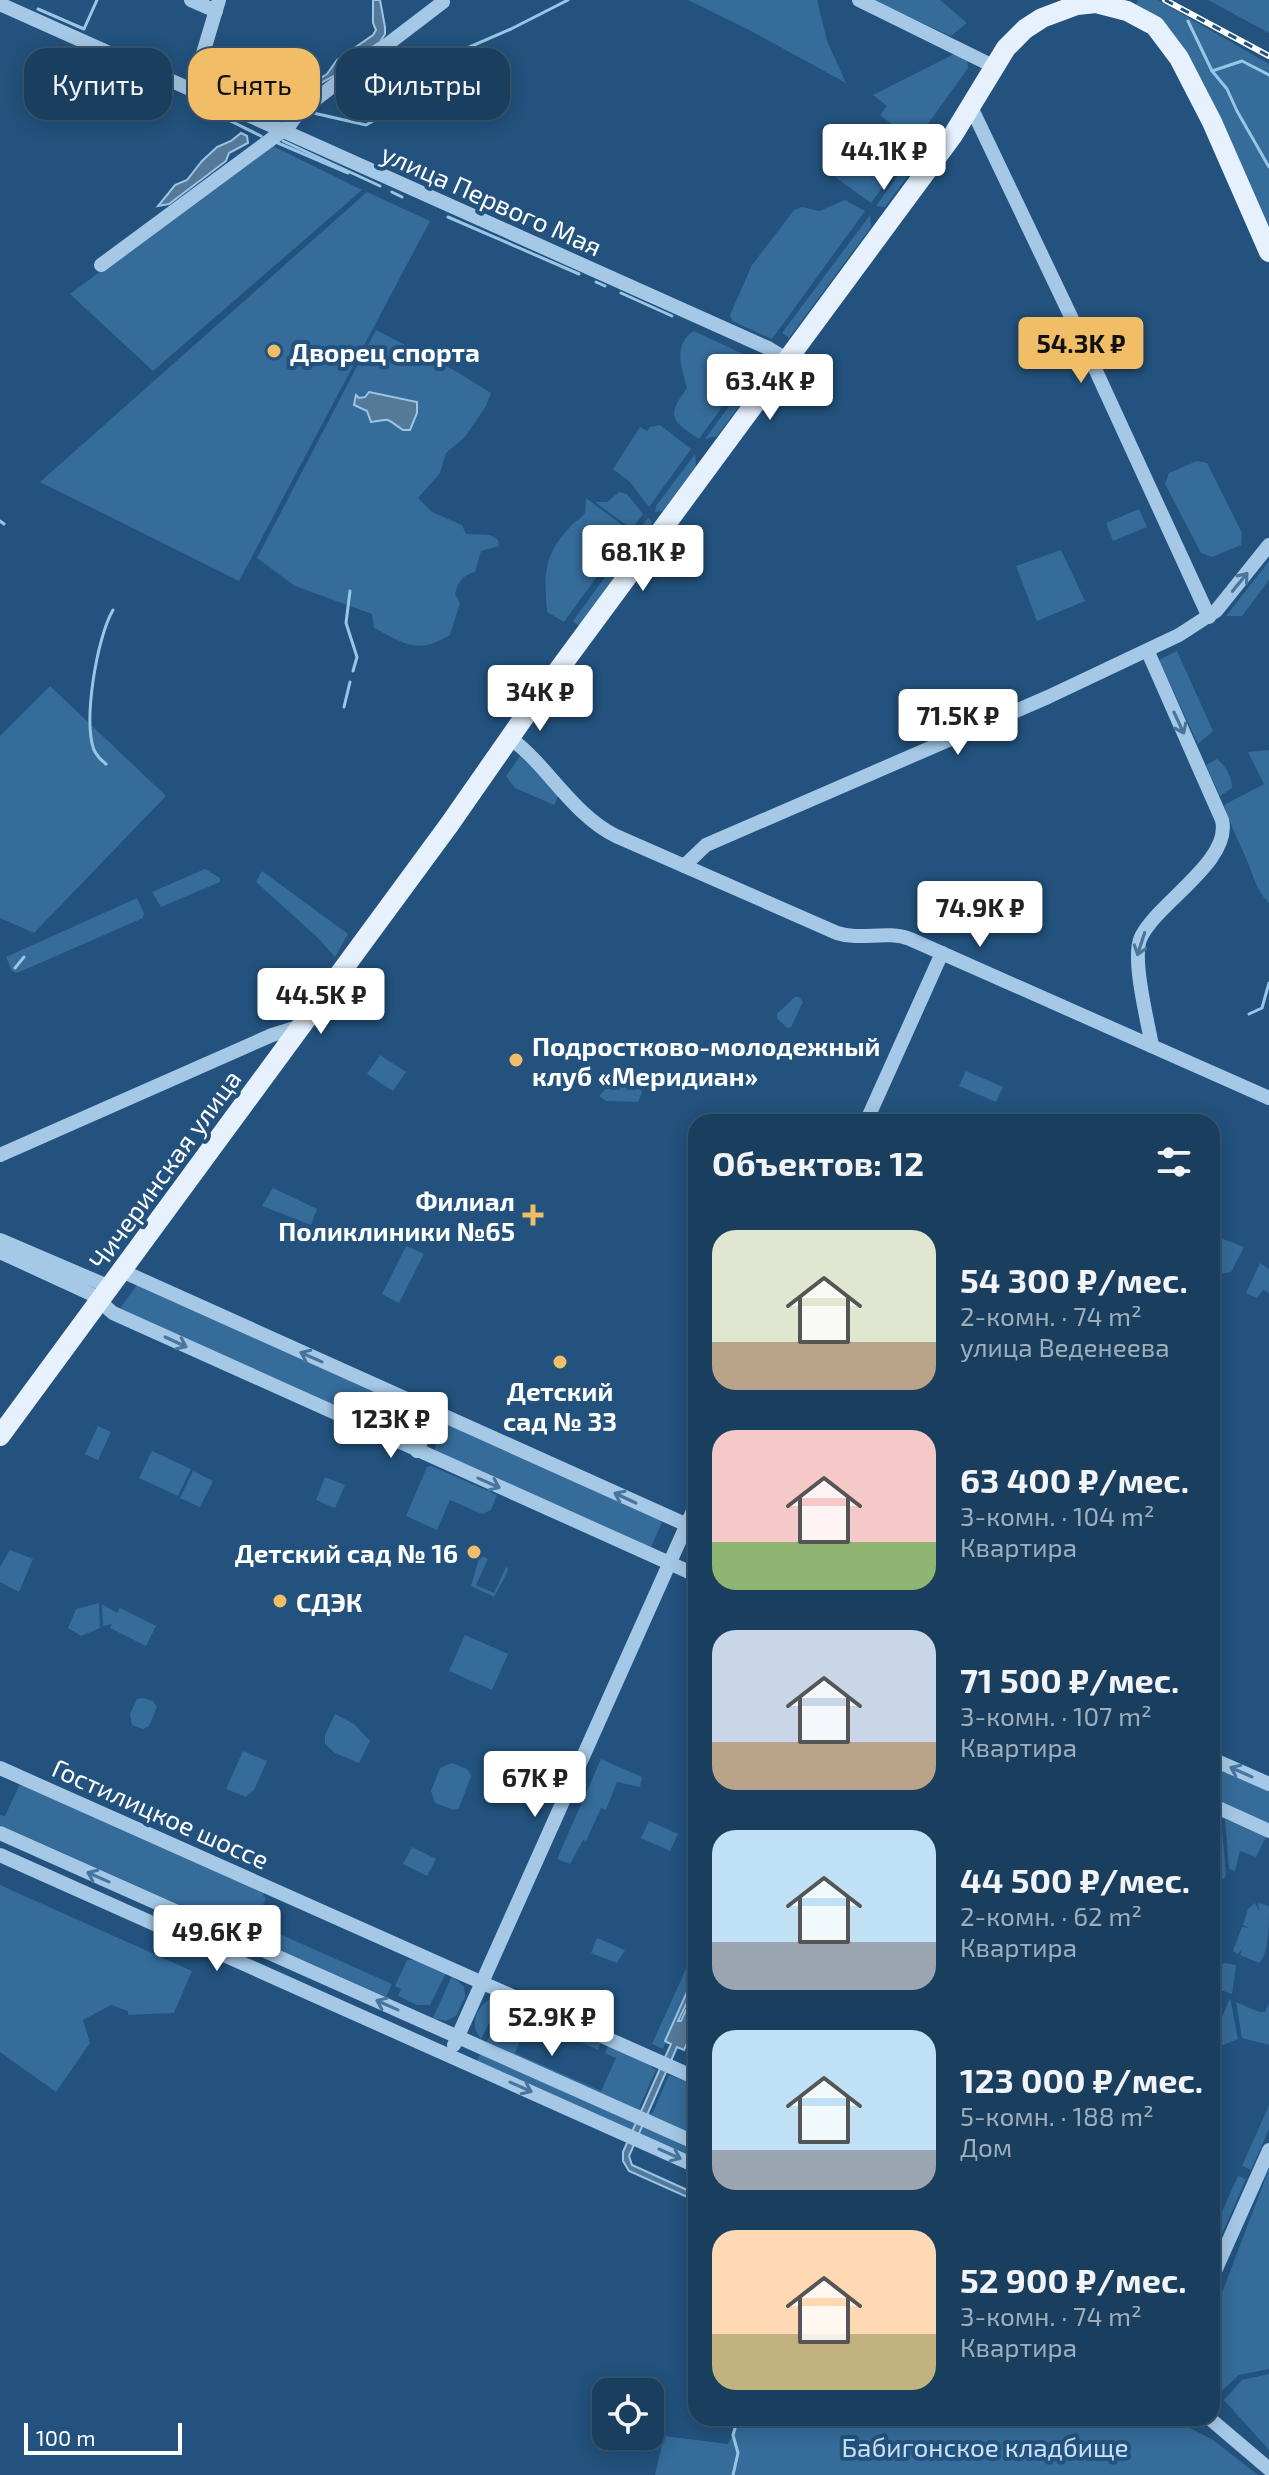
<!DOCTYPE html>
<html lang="ru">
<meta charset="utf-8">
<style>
body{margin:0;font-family:"Exo 2",sans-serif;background:#234564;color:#f1f3f6;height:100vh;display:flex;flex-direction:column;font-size:30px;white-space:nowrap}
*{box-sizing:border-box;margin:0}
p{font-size:26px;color:#9faebc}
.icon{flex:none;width:44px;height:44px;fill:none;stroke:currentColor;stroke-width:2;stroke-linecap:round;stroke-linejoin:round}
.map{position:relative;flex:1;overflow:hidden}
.drawer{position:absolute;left:688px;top:1114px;width:532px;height:1312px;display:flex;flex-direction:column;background:#1a3e5e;border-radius:24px;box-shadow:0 4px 20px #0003,0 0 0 2px #385773}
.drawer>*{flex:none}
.hud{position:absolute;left:24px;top:48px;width:544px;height:72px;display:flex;gap:16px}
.fabs{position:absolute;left:592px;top:2378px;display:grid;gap:16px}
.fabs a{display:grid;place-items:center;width:72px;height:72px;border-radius:16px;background:#1a3e5e;box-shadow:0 4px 20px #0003,0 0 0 2px #385773;font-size:40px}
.scale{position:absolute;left:24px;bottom:20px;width:158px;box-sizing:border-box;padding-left:8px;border:4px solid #fff;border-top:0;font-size:22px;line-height:28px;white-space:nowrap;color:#fff;-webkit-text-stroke:6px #22527d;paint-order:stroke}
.price{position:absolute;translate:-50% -68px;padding:0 18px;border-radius:8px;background:#fff;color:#222;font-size:26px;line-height:52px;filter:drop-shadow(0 2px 4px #0008)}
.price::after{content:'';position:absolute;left:50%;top:48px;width:24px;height:18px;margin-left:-12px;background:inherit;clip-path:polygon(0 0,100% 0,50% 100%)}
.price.current{background:#f2bd67;color:#111}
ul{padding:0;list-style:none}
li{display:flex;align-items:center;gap:24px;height:200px;padding:0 24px}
li span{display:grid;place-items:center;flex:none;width:224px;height:160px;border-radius:24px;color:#555}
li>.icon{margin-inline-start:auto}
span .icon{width:96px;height:96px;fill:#fffc;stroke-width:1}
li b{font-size:34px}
h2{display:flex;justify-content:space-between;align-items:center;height:96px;padding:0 24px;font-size:34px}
.pill{padding:0 28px;border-radius:24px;background:#1a3e5e;box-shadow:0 4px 20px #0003,0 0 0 2px #385773;font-size:28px;line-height:72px}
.pill.current{background:#f2bd67;color:#111}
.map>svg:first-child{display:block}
.green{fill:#356c9a;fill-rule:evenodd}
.water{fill:#567998;stroke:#99c5e7;stroke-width:2}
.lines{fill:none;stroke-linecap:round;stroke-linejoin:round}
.stream{stroke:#99c5e7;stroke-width:3}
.minor{stroke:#a5c8e6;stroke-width:14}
.major{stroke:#e6f1fd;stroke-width:20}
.rail-casing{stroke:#fff;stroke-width:6}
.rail{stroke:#22527d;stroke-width:3;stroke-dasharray:9;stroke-linecap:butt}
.oneway{stroke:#49759c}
.poi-dot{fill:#f2bd67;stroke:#22527d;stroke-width:3}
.labels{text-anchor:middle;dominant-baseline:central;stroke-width:8;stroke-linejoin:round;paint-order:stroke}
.street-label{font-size:26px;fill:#fff;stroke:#22527d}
.poi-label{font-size:26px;font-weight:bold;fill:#fff;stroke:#22527d;text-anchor:start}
.park-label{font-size:26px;fill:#c8e1f5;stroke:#22527d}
</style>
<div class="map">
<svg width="1269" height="2475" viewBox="0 0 1269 2475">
<rect width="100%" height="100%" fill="#22527d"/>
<g class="green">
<path d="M688,0H817L827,41L846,83L751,31Z"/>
<path d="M872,0H940L967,23L951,36Z"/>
<path d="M1138,0H1158L1269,64V228L1209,94L1179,41L1165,23L1135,6Z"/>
<path d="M1208,0H1269V33Z"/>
<path d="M956,53L967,60L968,68L915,142L880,115L887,106L873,95Z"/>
<path d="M869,130L905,156L871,203L835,177Z"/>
<path d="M271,145L362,190L153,371L70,294Z"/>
<path d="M912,156L915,166L885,207L876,206Z"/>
<path d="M367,192L430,221L239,581L40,482Z"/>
<path d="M845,200L865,211L772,339L732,321L730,315L752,265L794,210L802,207L819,211Z"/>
<path d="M870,215L871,227L789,338L782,333Z"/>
<path d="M376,330L454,370L491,393L486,406L465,437L446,453L440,473L418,498L432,512L462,525L466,534L490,535L498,540L499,546L481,551L475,572C462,576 458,581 455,594L460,603L450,635C416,655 406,644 374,628L372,614L295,586L257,558ZM369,392L413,400L417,403V413L397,426L393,420L385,418L378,421L369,418L367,411L359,407L356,396L359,398Z"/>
<path d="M694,331L756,360L699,439C671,420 666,417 687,388C682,368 672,344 694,331Z"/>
<path d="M764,358L765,371L717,436L705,439Z"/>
<path d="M660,425L691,449L649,507L630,482L613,469L640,427L647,431L650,427Z"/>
<path d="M695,454L696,466L663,511L655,512L656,506Z"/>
<path d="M1197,461L1207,463L1242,533L1241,545L1212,557L1201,553L1165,484L1169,473Z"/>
<path d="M619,492L627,494L643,514L632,529L595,502H607Z"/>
<path d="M586,498L630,531L564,622L547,612C544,574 543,555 571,526C575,521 581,519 585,513Z"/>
<path d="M1139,509L1147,527L1113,541L1106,523Z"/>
<path d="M648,518L652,522L651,527L579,626L573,621Z"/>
<path d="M1061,550L1085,601L1037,621L1016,566Z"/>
<path d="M1269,561V580L1242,616H1226Z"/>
<path d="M1177,651L1213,731L1198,744L1159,660Z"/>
<path d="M50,686L166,796L34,933L0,918V736Z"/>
<path d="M1269,750V903C1256,891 1253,874 1246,858C1238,840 1230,824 1224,805L1264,784L1248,752Z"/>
<path d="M520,756L559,795L554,805L515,788L506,776Z"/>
<path d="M1217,759C1226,766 1232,777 1232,788L1220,796L1206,765Z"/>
<path d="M205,869L220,878V882L161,907L152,892Z"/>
<path d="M262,871L348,934L335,957L318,938L256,882Z"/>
<path d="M137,898L144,913L143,918L17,973L12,971L6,957Z"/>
<path d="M795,997H799L803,1002L791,1027L787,1028L777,1018V1014Z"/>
<path d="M380,1055L406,1072L393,1091L367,1074Z"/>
<path d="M966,1071L1003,1087L996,1102L959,1086Z"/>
<path d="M616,1078L641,1089L642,1092L638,1102L606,1101L599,1096Z"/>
<path d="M273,1188L317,1209L311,1225L262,1206Z"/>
<path d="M1223,1239L1244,1247L1231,1272L1219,1274L1216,1249Z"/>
<path d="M406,1246L424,1254L399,1303L382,1294Z"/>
<path d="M1260,1263L1269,1269V1293L1263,1290L1257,1298L1246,1293Z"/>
<path d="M137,1285L422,1413L424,1420L416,1438L411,1441L118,1311Z"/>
<path d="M445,1423L663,1520L650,1549L434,1450Z"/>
<path d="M98,1426L111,1432L98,1460L85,1454Z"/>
<path d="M152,1451L191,1469L178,1496L139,1478Z"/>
<path d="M431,1466L497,1495L491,1510L482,1514L450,1500L437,1530L406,1516L427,1467Z"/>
<path d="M193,1471L213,1481L200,1507L180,1498Z"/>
<path d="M325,1477L345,1485L335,1508L316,1500Z"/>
<path d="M10,1550L33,1559L19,1592L0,1582V1567Z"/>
<path d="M480,1555L488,1559L476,1585L494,1593L506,1567L508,1568V1571L494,1597L471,1586Z"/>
<path d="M99,1603L100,1628L81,1636L68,1628L76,1609Z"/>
<path d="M102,1604L117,1613L120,1608L156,1626L146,1646L110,1628L112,1624L103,1626Z"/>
<path d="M465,1635L508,1654L492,1690L449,1671Z"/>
<path d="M143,1698L153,1701L157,1707L149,1726L143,1729L132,1725L130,1714L137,1699Z"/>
<path d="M335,1714L354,1724L370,1741L359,1763L335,1753L325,1744V1735Z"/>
<path d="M243,1751L267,1761L254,1790L246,1797L226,1789Z"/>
<path d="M601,1759L642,1777L640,1787L617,1782L606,1810L601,1808L586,1841L583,1840L570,1864L557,1859Z"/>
<path d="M452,1763L467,1769L471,1776L459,1808L454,1810L435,1803L431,1791L440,1768Z"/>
<path d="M1212,1765L1269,1790V1825L1212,1800Z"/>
<path d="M21,1782L265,1892L263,1896L266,1898L255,1923L392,1984L386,1997L0,1825V1815L5,1816Z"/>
<path d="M1212,1814L1221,1818L1226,1874L1224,1879L1216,1875L1212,1884Z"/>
<path d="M1225,1819L1266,1837L1256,1857L1240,1851L1235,1871L1229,1869Z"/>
<path d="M649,1821L678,1834L670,1851L641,1838Z"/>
<path d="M412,1847L436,1859L427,1876L403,1864Z"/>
<path d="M0,1885L192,1971L174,2013L128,2015V2011L111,2005L83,2020L90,2043L56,2092L0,2052Z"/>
<path d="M1255,1903L1259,1911L1258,1903L1269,1906C1269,1924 1269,1954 1259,1963L1240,1955L1243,1948L1238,1954L1233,1951L1242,1927L1249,1928L1243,1925L1248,1909Z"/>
<path d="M597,1938L625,1950L617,1963L591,1953Z"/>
<path d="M696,1947V1972L666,2041L668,2044H665L663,2049L652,2044Z"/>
<path d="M407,1960H415L446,1973L430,2005H417L398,1996L401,1989L395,1986Z"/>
<path d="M1224,1963L1236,1965L1232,1994L1212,1987V1969Z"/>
<path d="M452,1976L464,1987L465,1997L456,2016L446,2021L433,2018Z"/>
<path d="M494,1997L502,1998L481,2039C468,2023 477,2005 494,1997Z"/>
<path d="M1230,1998L1238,2039L1223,2045L1212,2041V2019L1220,2022Z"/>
<path d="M506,2000L601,2042L598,2050L529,2019L515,2053L601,2091L616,2058L605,2053L608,2046L652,2065L651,2067L656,2070L639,2108L652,2114L669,2075L696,2085V2136L486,2043Z"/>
<path d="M1236,2002L1259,2012H1265L1269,2003V2045L1242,2038Z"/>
<path d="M480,2054L696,2151V2158L477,2061Z"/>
<path d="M1269,2105V2129L1251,2170L1242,2166Z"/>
<path d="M1269,2169V2369L1239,2375L1215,2397L1212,2392V2319Z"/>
<path d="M1238,2176L1246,2179L1212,2257V2234Z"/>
<path d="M1269,2374V2450L1224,2400L1242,2380Z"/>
<path d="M742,2418H1171L1213,2440L1258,2475H655L664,2436L728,2444Z"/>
</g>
<g class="water">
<path d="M373,0H380L385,27V34L380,42L347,62L341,72L319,84L297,102L294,100L295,94L327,74L337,60L373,35L376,30L373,23Z"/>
<path d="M241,133L247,136L248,143L229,153L226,161L169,204L158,206L175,185L187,180L202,161L217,147L231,141Z"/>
<path d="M369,392L417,402V413L410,430H403C383,417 394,419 371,422L367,411L354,405L356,395L359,398L365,397Z"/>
<path d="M696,1972V1984L678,2021H681L686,2010L696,2003V2023L684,2050L677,2047L629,2156L632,2165L696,2194V2201L629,2171L623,2161V2152L671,2044L665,2041Z"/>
</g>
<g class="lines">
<g class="stream">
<path d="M38,9L84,29L97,0"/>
<path d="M1188,21L1212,71L1227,89L1237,111L1269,167"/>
<path d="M1212,71L1242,61L1269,75"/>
<path d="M192,102L261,136"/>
<path d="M309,112L366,125L373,121L391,95L428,65L511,29L568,0"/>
<path d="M283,141L380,186"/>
<path d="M278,143L348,173"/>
<path d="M392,192L402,197"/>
<path d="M448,217L579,274"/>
<path d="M596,282L605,286"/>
<path d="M621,293L672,316"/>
<path d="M0,521L4,524"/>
<path d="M350,591L346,623L357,657L353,671"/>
<path d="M344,707L350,682"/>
<path d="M106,764C101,760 97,756 94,750C83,720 97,637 113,610"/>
<path d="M15,968L24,957"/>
<path d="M1249,1014L1262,1008L1269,983"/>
<path d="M733,2475L738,2453L733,2435L738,2418"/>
</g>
<g class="minor">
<path d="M191,0L216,11"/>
<path d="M859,0L995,67"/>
<path d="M0,4L768,348L788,360"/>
<path d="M192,90L219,0"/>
<path d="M971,107L1074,323L1209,617"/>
<path d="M101,265L289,126L299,112L443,2"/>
<path d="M1148,652L1222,820C1232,861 1158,902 1141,937C1131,958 1148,1022 1152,1046"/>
<path d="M510,738C548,766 573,815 616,836L837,933C861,941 886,930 910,939L1269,1098"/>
<path d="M684,866L706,845L1048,697L1179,635L1216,611L1269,545"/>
<path d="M866,1122L942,953"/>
<path d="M0,1155L272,1035L301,1026"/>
<path d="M0,1240L110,1287"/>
<path d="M0,1252L91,1294L113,1313L696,1575"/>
<path d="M122,1271L696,1529"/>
<path d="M417,1451L434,1412"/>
<path d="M1212,1759L1269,1784"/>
<path d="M0,1768L696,2078"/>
<path d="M1212,1805L1269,1831"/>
<path d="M0,1833L696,2143"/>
<path d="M0,1855L696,2166"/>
<path d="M454,2045L696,1504"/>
<path d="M1212,2278L1269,2150"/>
<path d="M1209,2418L1269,2469"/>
</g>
<path class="major" d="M0,1436L449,825L534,703L953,135L1006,48L1025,29L1042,18L1077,5L1096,3L1127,11L1155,26L1179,58L1212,122L1269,252"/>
<g class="rail-casing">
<path id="rail" d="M1165,0L1269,56"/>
</g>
<use href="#rail" class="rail"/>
</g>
<defs><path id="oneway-shaft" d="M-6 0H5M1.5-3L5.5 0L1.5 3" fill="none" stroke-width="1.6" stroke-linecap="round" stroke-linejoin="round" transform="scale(2)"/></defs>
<g class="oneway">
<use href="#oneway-shaft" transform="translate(1240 582) rotate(-51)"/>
<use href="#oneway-shaft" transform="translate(1179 723) rotate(65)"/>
<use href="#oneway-shaft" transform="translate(1141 944) rotate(108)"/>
<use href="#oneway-shaft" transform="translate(176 1342) rotate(25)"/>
<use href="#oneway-shaft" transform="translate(311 1357) rotate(-156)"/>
<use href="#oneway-shaft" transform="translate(489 1483) rotate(24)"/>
<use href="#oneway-shaft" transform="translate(625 1498) rotate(-155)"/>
<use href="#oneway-shaft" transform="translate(1241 1772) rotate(-156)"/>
<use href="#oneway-shaft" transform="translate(98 1877) rotate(-156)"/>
<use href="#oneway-shaft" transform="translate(387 2005) rotate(-156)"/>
<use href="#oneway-shaft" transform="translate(521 2087) rotate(24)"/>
<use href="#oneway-shaft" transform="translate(670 2154) rotate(24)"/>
</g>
<g class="poi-dot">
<circle cx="274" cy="351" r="8"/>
<circle cx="516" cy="1060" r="8"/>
<path d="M529 1203h8v8h8v8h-8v8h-8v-8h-8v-8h8z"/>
<circle cx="560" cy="1362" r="8"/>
<circle cx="474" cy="1552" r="8"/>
<circle cx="280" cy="1601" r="8"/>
</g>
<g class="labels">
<g class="street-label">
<text transform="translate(492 199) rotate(24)">улица Первого Мая</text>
<text transform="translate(164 1169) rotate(-54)">Чичеринская улица</text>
<text transform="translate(161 1813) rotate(24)">Гостилицкое шоссе</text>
</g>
<g class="poi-label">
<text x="290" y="351">Дворец спорта</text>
<text x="532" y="1045">Подростково-молодежный<tspan x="532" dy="30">клуб «Меридиан»</tspan></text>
<text x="515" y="1200" text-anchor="end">Филиал<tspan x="515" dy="30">Поликлиники №65</tspan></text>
<text x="560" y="1390" text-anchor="middle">Детский<tspan x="560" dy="30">сад № 33</tspan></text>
<text x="458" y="1552" text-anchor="end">Детский сад № 16</text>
<text x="296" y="1601">СДЭК</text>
</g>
<g class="park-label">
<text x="985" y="2446">Бабигонское кладбище</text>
</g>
</g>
</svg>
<div class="fabs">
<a><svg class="icon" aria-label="locate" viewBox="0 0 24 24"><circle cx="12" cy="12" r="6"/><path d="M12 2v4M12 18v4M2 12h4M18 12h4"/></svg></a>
</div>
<div class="scale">100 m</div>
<b class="price" style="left:884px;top:192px">44.1K ₽</b>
<b class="price current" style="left:1081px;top:385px">54.3K ₽</b>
<b class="price" style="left:770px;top:422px">63.4K ₽</b>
<b class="price" style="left:643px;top:593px">68.1K ₽</b>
<b class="price" style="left:540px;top:733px">34K ₽</b>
<b class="price" style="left:958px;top:757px">71.5K ₽</b>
<b class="price" style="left:980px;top:949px">74.9K ₽</b>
<b class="price" style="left:321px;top:1036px">44.5K ₽</b>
<b class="price" style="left:391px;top:1460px">123K ₽</b>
<b class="price" style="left:535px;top:1819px">67K ₽</b>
<b class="price" style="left:217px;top:1973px">49.6K ₽</b>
<b class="price" style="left:552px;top:2058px">52.9K ₽</b>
<div class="hud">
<a class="pill">Купить</a>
<a class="pill current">Снять</a>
<a class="pill">Фильтры</a>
</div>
<section class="drawer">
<h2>Объектов: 12<svg class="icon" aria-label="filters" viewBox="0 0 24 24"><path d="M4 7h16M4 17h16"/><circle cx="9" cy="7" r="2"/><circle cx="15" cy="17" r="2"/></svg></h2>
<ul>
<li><span style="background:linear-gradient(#dfe7d0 70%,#b9a48a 0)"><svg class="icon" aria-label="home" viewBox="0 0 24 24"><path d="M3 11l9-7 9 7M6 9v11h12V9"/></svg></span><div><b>54 300 ₽/мес.</b><p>2-комн. · 74 m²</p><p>улица Веденеева</p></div></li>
<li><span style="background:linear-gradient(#f6c9c9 70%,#8fb573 0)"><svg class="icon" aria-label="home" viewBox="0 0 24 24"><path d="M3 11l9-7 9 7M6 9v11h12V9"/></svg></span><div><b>63 400 ₽/мес.</b><p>3-комн. · 104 m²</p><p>Квартира</p></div></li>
<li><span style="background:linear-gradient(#c9d6e8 70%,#b9a48a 0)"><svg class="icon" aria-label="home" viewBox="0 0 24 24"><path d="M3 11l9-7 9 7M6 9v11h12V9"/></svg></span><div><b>71 500 ₽/мес.</b><p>3-комн. · 107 m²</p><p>Квартира</p></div></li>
<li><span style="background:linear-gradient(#bfe0f5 70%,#9aa5b1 0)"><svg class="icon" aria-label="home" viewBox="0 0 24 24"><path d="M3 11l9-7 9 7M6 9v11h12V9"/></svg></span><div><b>44 500 ₽/мес.</b><p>2-комн. · 62 m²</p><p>Квартира</p></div></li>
<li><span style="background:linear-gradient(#bfe0f5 75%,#9aa5b1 0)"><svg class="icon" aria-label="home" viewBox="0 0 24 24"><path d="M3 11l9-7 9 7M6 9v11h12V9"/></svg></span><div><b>123 000 ₽/мес.</b><p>5-комн. · 188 m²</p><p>Дом</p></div></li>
<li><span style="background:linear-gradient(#ffd9b3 65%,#c2b280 0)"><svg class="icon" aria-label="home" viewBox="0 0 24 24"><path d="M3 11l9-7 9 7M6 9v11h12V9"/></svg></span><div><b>52 900 ₽/мес.</b><p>3-комн. · 74 m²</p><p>Квартира</p></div></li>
</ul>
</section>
</div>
